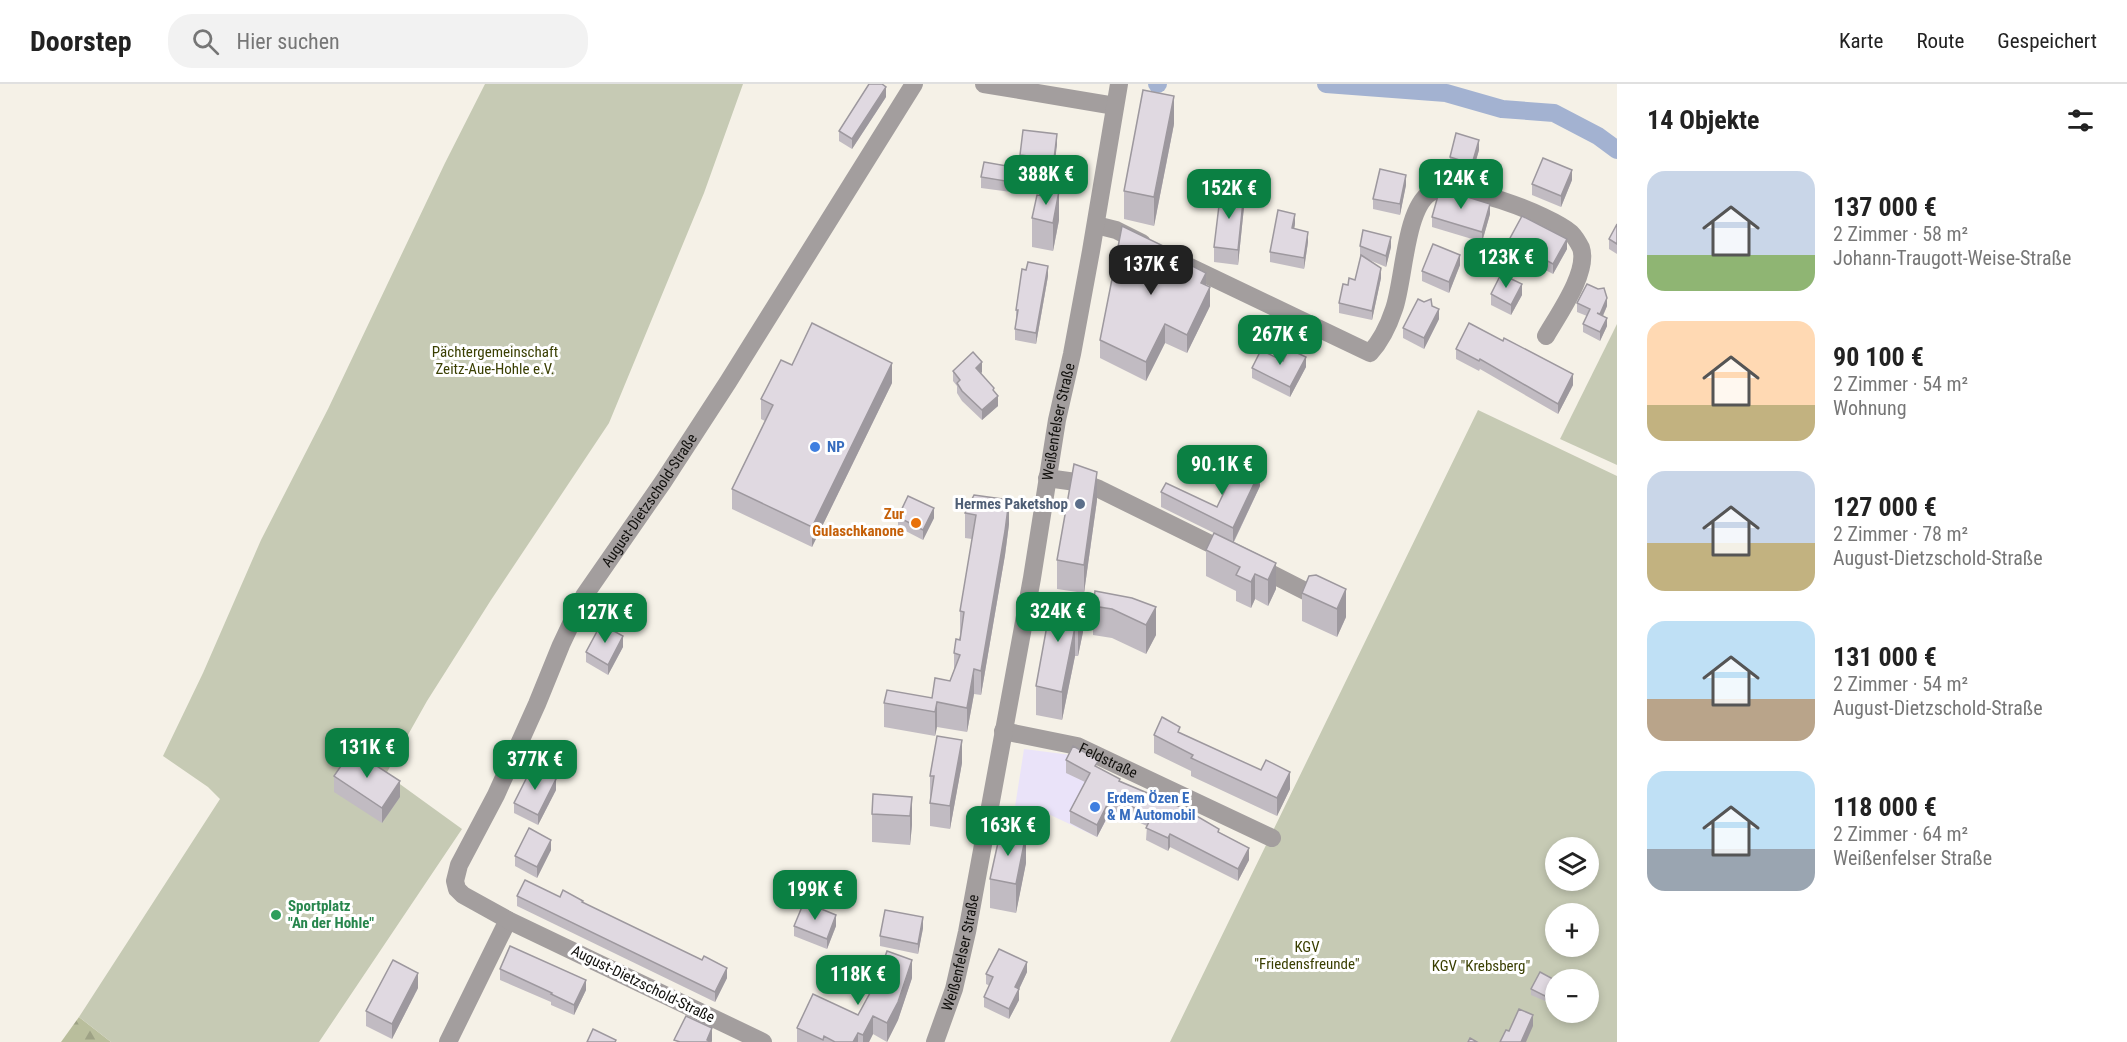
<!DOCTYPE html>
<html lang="de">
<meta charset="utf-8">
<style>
body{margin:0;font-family:"Roboto Condensed",sans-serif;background:#f2f2f2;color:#222;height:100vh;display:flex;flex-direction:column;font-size:22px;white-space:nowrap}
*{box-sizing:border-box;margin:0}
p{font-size:20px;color:#767676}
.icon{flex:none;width:33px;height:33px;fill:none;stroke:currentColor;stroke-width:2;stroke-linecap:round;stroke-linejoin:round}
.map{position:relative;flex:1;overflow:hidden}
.side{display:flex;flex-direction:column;background:#fff;width:510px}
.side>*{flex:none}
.buttons{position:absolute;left:1545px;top:753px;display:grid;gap:12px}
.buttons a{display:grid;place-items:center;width:54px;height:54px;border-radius:50%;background:#fff;box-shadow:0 3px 9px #0003;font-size:30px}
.price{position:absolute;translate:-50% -51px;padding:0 14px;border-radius:12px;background:#0b8043;color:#fff;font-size:20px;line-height:39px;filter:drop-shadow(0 2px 3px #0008)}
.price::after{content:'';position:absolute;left:50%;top:36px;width:18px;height:14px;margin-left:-9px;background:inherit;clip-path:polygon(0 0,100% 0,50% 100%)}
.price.current{background:#222;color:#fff}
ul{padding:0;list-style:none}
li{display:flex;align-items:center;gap:18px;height:150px;padding:0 30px}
li span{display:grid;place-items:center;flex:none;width:168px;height:120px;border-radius:18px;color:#555}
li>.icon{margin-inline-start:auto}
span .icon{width:72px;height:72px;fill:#fffc;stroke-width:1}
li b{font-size:26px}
h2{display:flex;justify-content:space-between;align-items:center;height:72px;padding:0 30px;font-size:26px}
header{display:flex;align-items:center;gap:36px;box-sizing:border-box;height:84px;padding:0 30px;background:#fff;border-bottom:2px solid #e0e0e0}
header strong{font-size:28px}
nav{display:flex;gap:33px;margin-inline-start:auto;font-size:21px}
.search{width:420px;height:54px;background:#f2f2f2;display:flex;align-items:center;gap:15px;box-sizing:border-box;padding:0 21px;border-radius:24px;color:#767676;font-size:22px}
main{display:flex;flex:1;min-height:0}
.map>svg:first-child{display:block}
.industrial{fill:#eae3f9}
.forest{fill:url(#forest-firs)}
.garden{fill:#c6cab4;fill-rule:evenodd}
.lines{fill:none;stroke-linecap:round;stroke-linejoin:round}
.canal{stroke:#a3b2d1;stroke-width:18}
.minor{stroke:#a39e9e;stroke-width:18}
.wall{fill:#c1bbc2}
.shaded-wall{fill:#9d989e}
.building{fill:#e0d9e1;stroke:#9d989e;stroke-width:1.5}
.shop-dot{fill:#3f7fe0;stroke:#fff;stroke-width:2}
.service-dot{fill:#5c6f8a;stroke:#fff;stroke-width:2}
.food-dot{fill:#e8710a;stroke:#fff;stroke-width:2}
.leisure-dot{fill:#2e9e5b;stroke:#fff;stroke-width:2}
.labels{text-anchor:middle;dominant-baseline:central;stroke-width:6;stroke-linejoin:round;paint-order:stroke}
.park-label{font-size:15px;fill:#3a3f02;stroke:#fff}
.street-label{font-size:15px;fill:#11100d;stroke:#fff}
.shop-label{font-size:15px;font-weight:bold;fill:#366cbe;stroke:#fff;text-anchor:start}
.service-label{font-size:15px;font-weight:bold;fill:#4e5e75;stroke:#fff;text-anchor:end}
.food-label{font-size:15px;font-weight:bold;fill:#c56008;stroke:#fff;text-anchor:end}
.leisure-label{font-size:15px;font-weight:bold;fill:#27864d;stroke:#fff;text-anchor:start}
</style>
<header>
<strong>Doorstep</strong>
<div class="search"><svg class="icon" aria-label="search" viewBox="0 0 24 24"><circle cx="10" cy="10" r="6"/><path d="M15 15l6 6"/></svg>Hier suchen</div>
<nav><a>Karte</a><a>Route</a><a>Gespeichert</a></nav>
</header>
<main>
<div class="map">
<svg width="1617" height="958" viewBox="0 0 1617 958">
<defs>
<pattern id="forest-firs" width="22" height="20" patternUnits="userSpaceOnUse" patternTransform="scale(1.5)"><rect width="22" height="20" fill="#b9be9c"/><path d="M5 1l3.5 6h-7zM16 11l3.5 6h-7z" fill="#9ea285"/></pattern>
</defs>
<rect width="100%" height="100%" fill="#f5f1e7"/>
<path class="industrial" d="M1024,665L1071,671L1126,700L1097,753L1042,727L1015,723Z"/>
<path class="forest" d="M79,933L111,958H61Z"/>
<g class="garden">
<path d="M485,0H743L704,109L609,339L491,516L427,617L386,690L462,745L319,958H111L79,933L220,715L208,703L163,672L203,589L261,456L328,325L445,79Z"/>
<path d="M1617,240V381L1560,355Z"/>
<path d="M1478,326L1617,392V958H1170ZM1556,764H1588V796H1556ZM1556,830H1588V862H1556ZM1556,896H1588V928H1556Z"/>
</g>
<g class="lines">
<g class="canal">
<path d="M1157,0H1158"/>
<path d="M1326,0L1446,9L1502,25L1554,29L1598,52L1617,66"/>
</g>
<g class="minor">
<path d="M984,0L1115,22"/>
<path d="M1096,141L1116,146L1142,159"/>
<path d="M1186,181L1370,269C1381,257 1389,240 1394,225C1404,197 1405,125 1430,109C1453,93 1550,131 1571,149C1574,152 1579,160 1581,164C1589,188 1558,231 1546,252"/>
<path d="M1047,394L1083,399L1099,405L1229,469"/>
<path d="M1254,481L1311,510"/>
<path id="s1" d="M1003,647L1077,662L1272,754"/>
<path d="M448,958L508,836"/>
<path id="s2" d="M763,958L508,836L463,811L457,805L455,797L459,781L496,711L537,620L561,561L584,512L663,398L728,298L914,0"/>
<path id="s3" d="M935,958L954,905L967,848L1032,494L1057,336L1072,270L1091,167L1119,0"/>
</g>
</g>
<g class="wall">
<path d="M886,13L852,65L839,57V47Z"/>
<path d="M1174,40L1154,142L1124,135V107Z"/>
<path d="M1057,60L1054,85L1020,82V71Z"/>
<path d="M1479,66L1472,90L1450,84V73Z"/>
<path d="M981,93H1013L1011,108L981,104Z"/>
<path d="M1572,96L1561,123L1532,111V100Z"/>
<path d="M1406,101L1400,131L1373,125V115Z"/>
<path d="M1244,123L1238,181L1214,178V163Z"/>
<path d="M1490,130L1482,158L1432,143V133Z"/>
<path d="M1032,134L1059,136L1053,167L1032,163Z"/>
<path d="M1295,140L1294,145L1308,158L1304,185L1270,178V168Z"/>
<path d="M1617,140V170L1609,165V155Z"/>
<path d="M1122,142L1194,183L1206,201L1210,222L1187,269L1165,259L1146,297L1100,274V256L1123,182L1118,181V163Z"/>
<path d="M1509,156L1567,165L1553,190L1509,167Z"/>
<path d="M1360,162L1391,163L1386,183L1367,175L1381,194L1372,236L1339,229V219L1348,201L1355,196L1361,172H1360Z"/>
<path d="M1460,181L1449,209L1422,197V187Z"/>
<path d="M1026,186L1048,192L1036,260L1015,256V245L1017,236H1016V226Z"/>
<path d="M1491,210L1522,211L1511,231L1491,221Z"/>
<path d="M1577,219L1607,222L1603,232L1607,242L1600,257L1583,248V240L1587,232L1577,228Z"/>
<path d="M1432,222L1439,235L1424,265L1403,254V244Z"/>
<path d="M1456,265L1573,301L1558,330L1480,285L1479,287L1456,275Z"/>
<path d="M1283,277L1306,283L1290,313L1252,294V284Z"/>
<path d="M953,287L982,288L981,290L994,308L998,322L982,336L962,317L957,309V302L953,297Z"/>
<path d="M892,299L812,463L732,425V405L765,337L761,335V315Z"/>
<path d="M1260,402L1234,458L1276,479V505L1268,522L1255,515L1251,524L1236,517V507L1206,492V466L1214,449L1161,423V408L1217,423Z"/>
<path d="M974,411L1009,440L1005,471L981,611L974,610L967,648L937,643L935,652L884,643V619L932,614L950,597L954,586V569L960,552V527L972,455L965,454V429Z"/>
<path d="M1097,416L1084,509L1057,505V476Z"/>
<path d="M898,433L934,434L923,456L898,443Z"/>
<path d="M1309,492L1346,533L1337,553L1302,537V509Z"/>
<path d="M1052,514L1083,548L1078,572H1075L1062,636L1036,631V602Z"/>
<path d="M1132,514L1156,551L1146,570L1112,554L1093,551V522Z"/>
<path d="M623,563L608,591L586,578V568Z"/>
<path d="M1180,649L1290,705L1277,732L1191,692V687L1154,669V651Z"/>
<path d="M1066,676L1099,684L1120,697L1219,749L1249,776L1238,797L1170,763L1168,767L1146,756L1147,742L1111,726L1097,753L1070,739V727L1085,698L1066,689Z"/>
<path d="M962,679L950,745L930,742V692Z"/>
<path d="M334,692L400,713L382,739L334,708Z"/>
<path d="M556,706L538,741L514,729V719Z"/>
<path d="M912,713V741L910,761L872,758V730Z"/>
<path d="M551,766L537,794L515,782V772Z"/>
<path d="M1026,779L1016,829L990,824V795Z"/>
<path d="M517,812L560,813L583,819L702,876L727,894L715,918L517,822Z"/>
<path d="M794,842H836L827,865L794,852Z"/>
<path d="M923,844L918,870L880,862V852Z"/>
<path d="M500,885L586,906L574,931L551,921V918L500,896Z"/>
<path d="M1027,888L1019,905V916L1009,935L984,923V913L990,902L986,900V890Z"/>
<path d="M912,894L898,936L887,958L873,950L869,958H797V944L858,931Z"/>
<path d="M1553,900L1545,917L1531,911V905Z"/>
<path d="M418,904L392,955L366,942V927Z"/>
</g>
<g class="shaded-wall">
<path d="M886,3V13L852,65V55Z"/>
<path d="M1174,12V40L1154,142V113Z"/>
<path d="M1057,50V60L1054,85V75Z"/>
<path d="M1479,56V66L1472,90V80Z"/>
<path d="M1013,83V93L1011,108V98Z"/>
<path d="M1572,86V96L1561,123V112Z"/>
<path d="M1406,91V101L1400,131V120Z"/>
<path d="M1059,107V136L1053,167V139Z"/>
<path d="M1244,108V123L1238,181V166Z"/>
<path d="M1490,120V130L1482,158V148Z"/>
<path d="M1295,130V140L1292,155V144Z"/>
<path d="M1308,148V158L1304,185V174Z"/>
<path d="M1391,153V163L1386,183V172Z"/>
<path d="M1567,155V165L1553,190V180Z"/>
<path d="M1460,171V181L1449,209V198Z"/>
<path d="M1048,182V192L1036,260V249Z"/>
<path d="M1381,184V194L1372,236V227Z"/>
<path d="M1206,189V207L1201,199Z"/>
<path d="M1522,200V211L1511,231V221Z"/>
<path d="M1210,203V222L1187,269V251Z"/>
<path d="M1607,214V222L1600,238V230Z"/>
<path d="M1439,225V235L1424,265V254Z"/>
<path d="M1607,234V242L1600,257V248Z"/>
<path d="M1165,240V259L1146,297V278Z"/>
<path d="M1306,273V283L1290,313V303Z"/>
<path d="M982,278V288L976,294V284Z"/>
<path d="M892,279V299L812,463V443Z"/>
<path d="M1573,290V301L1558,330V320Z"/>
<path d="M998,312V322L982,336V326Z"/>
<path d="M1260,387V402L1233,459V444Z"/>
<path d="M1097,388V416L1084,509V481Z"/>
<path d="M1009,416V440L1005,471L981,611V587Z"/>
<path d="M934,424V434L923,456V446Z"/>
<path d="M1276,479V505L1268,522V496Z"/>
<path d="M1255,490V515L1251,524V498Z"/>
<path d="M1346,505V533L1337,553V525Z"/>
<path d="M1083,519V548L1078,572V543Z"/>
<path d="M1156,523V551L1146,570V541Z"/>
<path d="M1075,543V572L1062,636V608Z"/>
<path d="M623,552V563L608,591V581Z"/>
<path d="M974,585V610L967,648V624Z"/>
<path d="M937,618V643L935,652V628Z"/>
<path d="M962,656V679L950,745V722Z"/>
<path d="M1290,688V705L1277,732V714Z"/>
<path d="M556,695V706L538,741V731Z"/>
<path d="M400,697V713L382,739V724Z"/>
<path d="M912,713V741L910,761V732Z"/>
<path d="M1111,713V726L1097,753V741Z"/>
<path d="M1026,750V779L1016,829V800Z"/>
<path d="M1170,750V763L1168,767V754Z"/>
<path d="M551,756V766L537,794V783Z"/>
<path d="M1249,764V776L1238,797V785Z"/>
<path d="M836,831V842L827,865V855Z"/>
<path d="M923,833V844L918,870V860Z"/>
<path d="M912,876V894L898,936L887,958V939Z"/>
<path d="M1027,878V888L1015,914V903Z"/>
<path d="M727,884V894L715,918V908Z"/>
<path d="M418,889V904L392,955V940Z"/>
<path d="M1553,895V900L1545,917V912Z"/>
<path d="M586,896V906L574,931V921Z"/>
<path d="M1019,905V916L1009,935V925Z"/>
<path d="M1533,931V942L1526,958H1521Z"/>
<path d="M873,932V950L869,958H863V951Z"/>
<path d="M712,944V958L707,956Z"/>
<path d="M858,949V958H853Z"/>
</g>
<g class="building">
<path d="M869,0H882L886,3L852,55L839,47Z"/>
<path d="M1143,6L1174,12L1154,113L1124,107Z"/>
<path d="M1023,46L1057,50L1054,75L1020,71Z"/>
<path d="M1456,49L1479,56L1472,80L1450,73Z"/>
<path d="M1543,74L1572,86L1561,112L1532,100Z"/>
<path d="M984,78L1013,83L1011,98L981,93Z"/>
<path d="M1380,85L1406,91L1400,120L1373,115Z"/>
<path d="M1047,104L1059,107L1053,139L1032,134L1037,111L1044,112Z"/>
<path d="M1221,105L1244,108L1238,166L1214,163Z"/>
<path d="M1445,106L1490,120L1482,148L1432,133L1439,108Z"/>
<path d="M1278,126L1295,130L1292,144L1308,148L1304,174L1270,168Z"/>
<path d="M1522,132L1567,155L1553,180L1509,156Z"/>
<path d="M1617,140V160L1609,155Z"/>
<path d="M1122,142L1194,177L1192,182L1206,189L1201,199L1210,203L1187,251L1165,240L1146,278L1100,256L1114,185L1122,187L1127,164L1118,163Z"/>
<path d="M1363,146L1391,153L1386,172L1360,162Z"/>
<path d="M1433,160L1460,171L1449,198L1422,187Z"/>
<path d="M1361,171L1381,184L1372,227L1339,219L1343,200L1348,201L1349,194L1355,196Z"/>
<path d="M1028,178L1048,182L1036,249L1015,245L1018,226H1016L1022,185L1026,186Z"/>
<path d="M1501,190L1522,200L1511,221L1491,210Z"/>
<path d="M1587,200L1598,205L1604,204L1607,214L1600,230L1597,229L1607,234L1600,248L1583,240L1590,225L1577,219Z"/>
<path d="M1418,215L1424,218L1431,215L1432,222L1439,225L1424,254L1403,244Z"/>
<path d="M812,239L892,279L812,443L732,405L773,321L761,315L781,276L792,281Z"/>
<path d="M1469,239L1503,257L1504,254L1573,290L1558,320L1480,275L1479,277L1456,265Z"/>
<path d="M1289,265L1306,273L1290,303L1252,284L1261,266L1283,277Z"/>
<path d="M973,268L982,278L976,284L994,304L993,306L998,312L982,326L962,307L957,299L960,296L953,287Z"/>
<path d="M1239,377L1260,387L1233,444L1161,408L1166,399L1217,423Z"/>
<path d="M1074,380L1097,388L1084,481L1057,476Z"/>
<path d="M974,411L1009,416L1005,447L981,587L974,585L967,624L937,618L935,628L884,619L887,606L932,614L935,594L950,597L960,571L954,569L956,555L960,556L964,528L960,527L976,431L965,429Z"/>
<path d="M908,412L934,424L923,446L898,433Z"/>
<path d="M1214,449L1276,479L1268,496L1255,490L1251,498L1236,491L1240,483L1206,466Z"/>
<path d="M1316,491L1346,505L1337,525L1302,509L1309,492Z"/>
<path d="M1095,507L1132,514L1156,523L1146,541L1112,525L1093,522Z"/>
<path d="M1052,514L1083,519L1078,543H1075L1062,608L1036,602Z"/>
<path d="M601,540L623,552L608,581L586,568Z"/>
<path d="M1162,633L1180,643L1178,648L1261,686L1266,676L1290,688L1277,714L1191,674L1193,671L1154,651Z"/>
<path d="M937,652L962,656L950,722L930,719L934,692H930Z"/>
<path d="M1073,662L1099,676L1095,682L1120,695L1119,697L1183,724L1219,745L1218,748L1249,764L1238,785L1170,750L1168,754L1146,744L1152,732L1111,713L1097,741L1070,727L1090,689L1066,676Z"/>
<path d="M352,666L400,697L382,724L334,692Z"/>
<path d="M532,683L556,695L538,731L514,719Z"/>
<path d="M873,710L912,713L910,732L872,730Z"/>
<path d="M529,744L551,756L537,783L515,772Z"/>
<path d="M1001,745L1026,750L1016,800L990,795Z"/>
<path d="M525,796L560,813L563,806L583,817L582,818L702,876L704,872L727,884L715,908L517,812Z"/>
<path d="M804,818L836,831L827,855L794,842Z"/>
<path d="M885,826L923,833L918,860L880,852Z"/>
<path d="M510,862L586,896L574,921L551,910L552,909L500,885Z"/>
<path d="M999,865L1027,878L1015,903L1019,905L1009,925L984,913L993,893L986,890Z"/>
<path d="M887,867L912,876L898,918L887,939L873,932L863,951L858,949L853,958H835L824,952L823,956L797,944L813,910L858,931L877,896Z"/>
<path d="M393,876L418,889L392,940L366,927Z"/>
<path d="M1540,888L1553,895L1545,912L1531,905Z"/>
<path d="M1519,925L1533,931L1521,958H1500L1506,946L1509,947Z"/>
<path d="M686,932L712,944L707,956L711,958H680L674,956Z"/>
<path d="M593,945L616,956L615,958H587Z"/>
<path d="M1470,954L1477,958H1468Z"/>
</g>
<g class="shop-dot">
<circle cx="815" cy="363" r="6"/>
<circle cx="1095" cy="723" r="6"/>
</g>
<circle class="service-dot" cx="1080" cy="420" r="6"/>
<circle class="food-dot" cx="916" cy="439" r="6"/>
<circle class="leisure-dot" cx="276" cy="831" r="6"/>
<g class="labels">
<g class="park-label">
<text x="495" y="268">Pächtergemeinschaft<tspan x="495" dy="17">Zeitz-Aue-Hohle e.V.</tspan></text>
<text x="1307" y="863">KGV<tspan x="1307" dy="17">"Friedensfreunde"</tspan></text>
<text x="1481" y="882">KGV "Krebsberg"</text>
</g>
<g class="street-label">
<text stroke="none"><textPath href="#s3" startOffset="633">Weißenfelser Straße</textPath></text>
<text stroke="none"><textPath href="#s2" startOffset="780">August-Dietzschold-Straße</textPath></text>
<text stroke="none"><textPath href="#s1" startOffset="110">Feldstraße</textPath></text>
<text stroke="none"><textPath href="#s3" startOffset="93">Weißenfelser Straße</textPath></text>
<text transform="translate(643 900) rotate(26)">August-Dietzschold-Straße</text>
</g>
<g class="shop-label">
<text x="827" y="363">NP</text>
<text x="1107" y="714">Erdem Özen E<tspan x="1107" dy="17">&amp; M Automobil</tspan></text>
</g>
<g class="service-label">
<text x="1068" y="420">Hermes Paketshop</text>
</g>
<g class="food-label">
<text x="904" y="430">Zur<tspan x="904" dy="17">Gulaschkanone</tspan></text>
</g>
<g class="leisure-label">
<text x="288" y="822">Sportplatz<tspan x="288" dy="17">"An der Hohle"</tspan></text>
</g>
</g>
</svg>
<div class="buttons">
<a><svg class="icon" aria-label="layers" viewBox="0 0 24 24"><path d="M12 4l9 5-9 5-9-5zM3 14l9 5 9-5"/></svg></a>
<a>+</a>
<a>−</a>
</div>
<b class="price" style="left:1046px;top:122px">388K €</b>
<b class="price" style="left:1461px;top:126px">124K €</b>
<b class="price" style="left:1229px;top:136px">152K €</b>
<b class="price" style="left:1506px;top:205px">123K €</b>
<b class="price current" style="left:1151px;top:212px">137K €</b>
<b class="price" style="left:1280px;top:282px">267K €</b>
<b class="price" style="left:1222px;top:412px">90.1K €</b>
<b class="price" style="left:1058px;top:559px">324K €</b>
<b class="price" style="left:605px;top:560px">127K €</b>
<b class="price" style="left:367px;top:695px">131K €</b>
<b class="price" style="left:535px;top:707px">377K €</b>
<b class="price" style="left:1008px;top:773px">163K €</b>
<b class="price" style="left:815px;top:837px">199K €</b>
<b class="price" style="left:858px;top:922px">118K €</b>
</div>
<section class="side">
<h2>14 Objekte<svg class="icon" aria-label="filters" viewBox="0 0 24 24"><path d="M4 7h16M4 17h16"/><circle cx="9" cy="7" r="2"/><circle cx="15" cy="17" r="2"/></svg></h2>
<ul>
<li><span style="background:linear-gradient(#c9d6e8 70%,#8fb573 0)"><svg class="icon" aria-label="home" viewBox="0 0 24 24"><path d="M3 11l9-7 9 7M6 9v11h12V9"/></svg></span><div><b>137 000 €</b><p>2 Zimmer · 58 m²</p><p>Johann-Traugott-Weise-Straße</p></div></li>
<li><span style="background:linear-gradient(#ffd9b3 70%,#c2b280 0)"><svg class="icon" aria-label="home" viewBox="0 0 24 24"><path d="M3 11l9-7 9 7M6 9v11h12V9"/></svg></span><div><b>90 100 €</b><p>2 Zimmer · 54 m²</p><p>Wohnung</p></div></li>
<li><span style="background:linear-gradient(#c9d6e8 60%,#c2b280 0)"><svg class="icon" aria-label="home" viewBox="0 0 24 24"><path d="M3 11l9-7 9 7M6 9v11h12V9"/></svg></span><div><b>127 000 €</b><p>2 Zimmer · 78 m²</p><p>August-Dietzschold-Straße</p></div></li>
<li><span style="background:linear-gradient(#bfe0f5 65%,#b9a48a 0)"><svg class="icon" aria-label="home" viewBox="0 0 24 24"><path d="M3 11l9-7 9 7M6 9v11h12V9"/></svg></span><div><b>131 000 €</b><p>2 Zimmer · 54 m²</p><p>August-Dietzschold-Straße</p></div></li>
<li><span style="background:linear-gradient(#bfe0f5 65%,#9aa5b1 0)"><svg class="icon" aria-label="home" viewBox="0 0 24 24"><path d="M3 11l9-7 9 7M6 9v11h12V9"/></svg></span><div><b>118 000 €</b><p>2 Zimmer · 64 m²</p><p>Weißenfelser Straße</p></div></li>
</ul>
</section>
</main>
